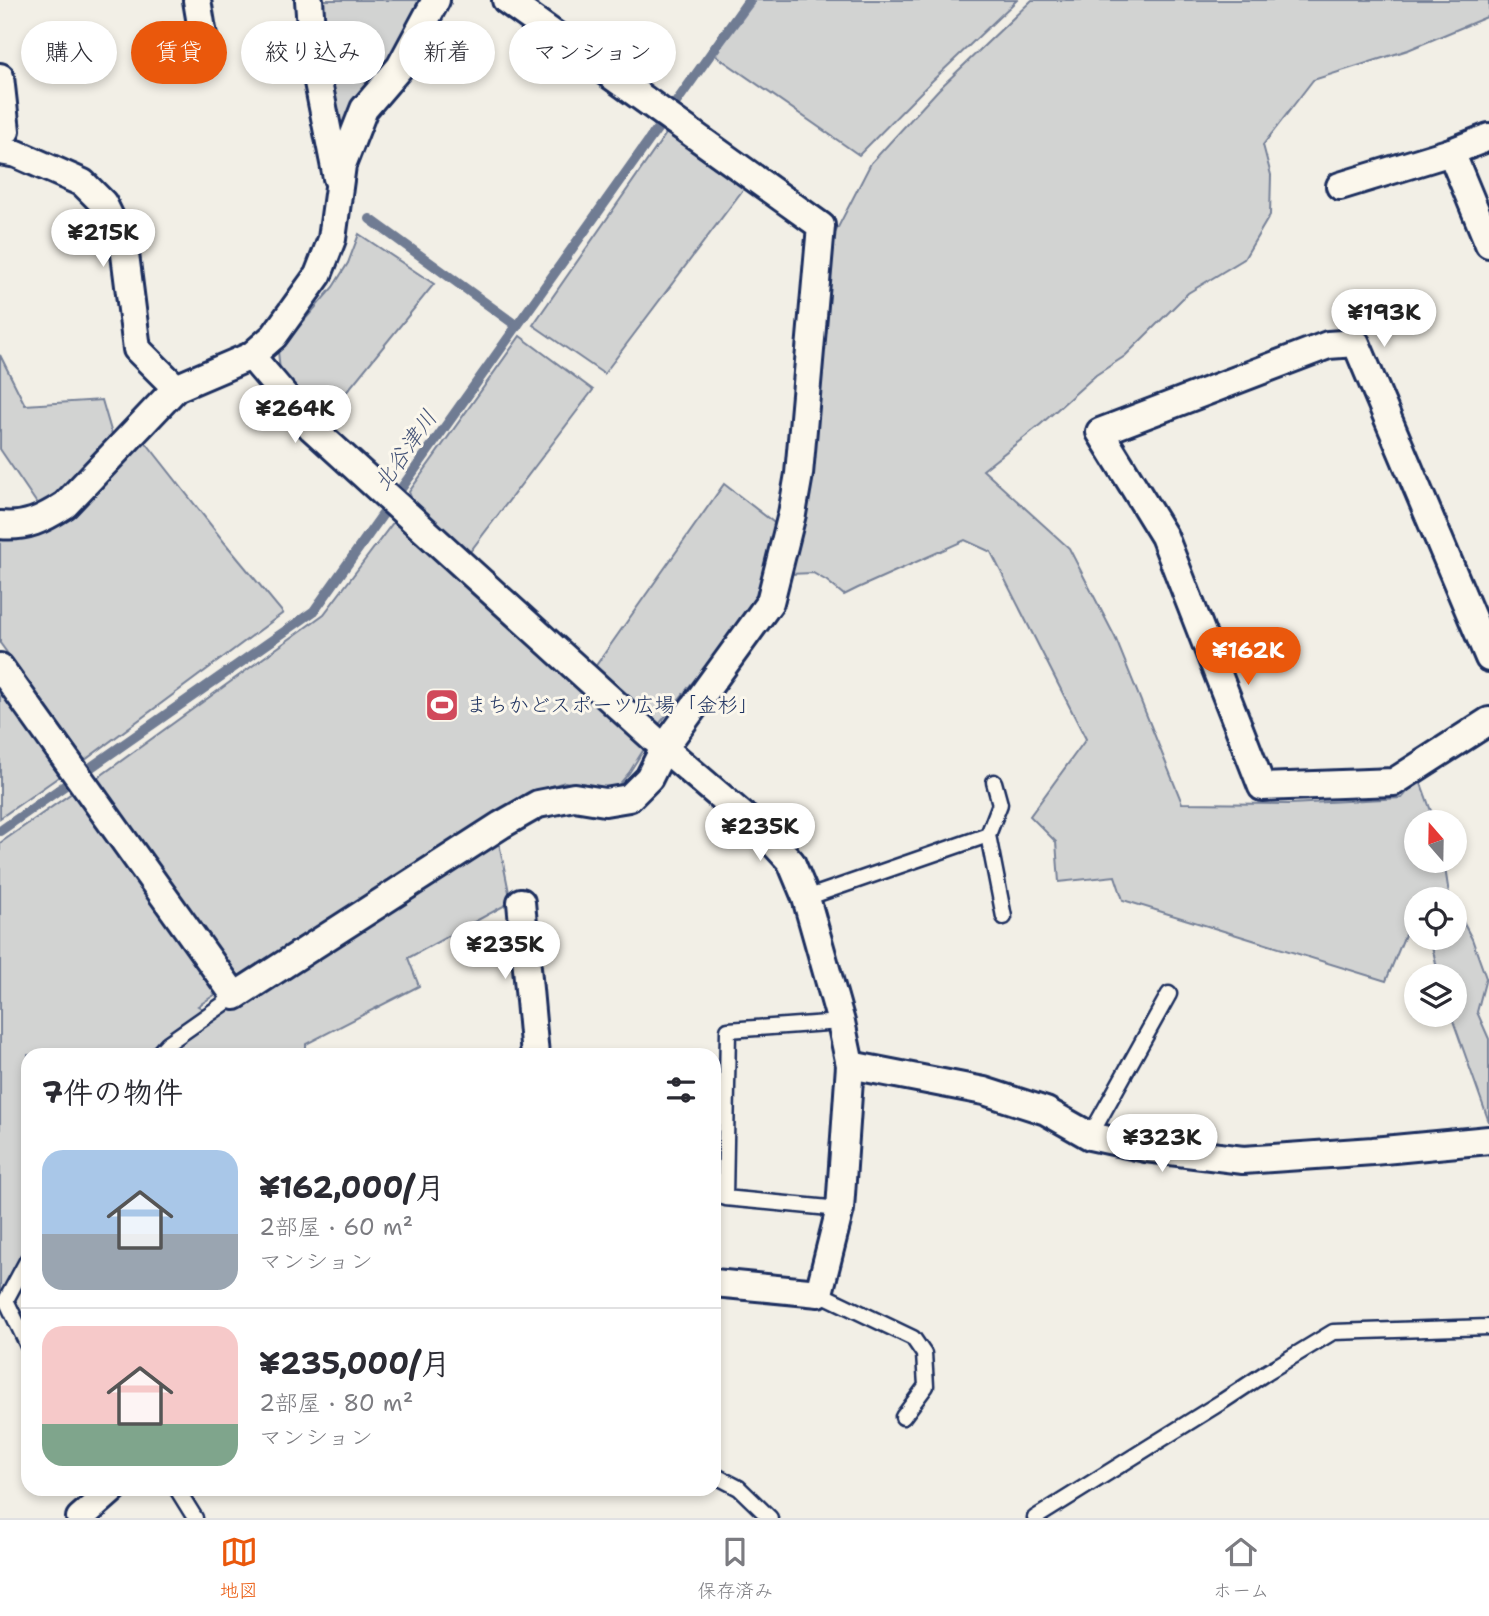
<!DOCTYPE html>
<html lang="ja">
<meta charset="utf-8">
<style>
body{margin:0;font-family:"Shantell Sans","Klee One",sans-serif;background:#f2f2f3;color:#2b2b33;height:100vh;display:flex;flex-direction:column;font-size:26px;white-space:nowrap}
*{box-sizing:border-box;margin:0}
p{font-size:23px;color:#7c7c81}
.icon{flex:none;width:38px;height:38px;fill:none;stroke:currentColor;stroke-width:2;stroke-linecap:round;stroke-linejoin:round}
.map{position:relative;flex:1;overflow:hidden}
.details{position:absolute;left:21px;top:1048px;width:700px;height:448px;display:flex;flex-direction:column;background:#fff;border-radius:21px;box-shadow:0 4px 10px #0003}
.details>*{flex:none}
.banner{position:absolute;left:21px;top:21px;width:700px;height:63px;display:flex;gap:14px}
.needle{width:46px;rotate:340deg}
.buttons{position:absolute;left:1404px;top:810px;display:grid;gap:14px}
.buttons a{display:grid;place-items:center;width:63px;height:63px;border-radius:50%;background:#fff;box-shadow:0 4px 10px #0003;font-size:35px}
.price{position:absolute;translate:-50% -60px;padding:0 16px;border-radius:24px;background:#fff;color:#222;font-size:23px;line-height:46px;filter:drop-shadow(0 2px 4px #0008)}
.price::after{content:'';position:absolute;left:50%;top:42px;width:21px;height:16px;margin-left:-10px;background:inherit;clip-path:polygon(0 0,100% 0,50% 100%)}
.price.selected{background:#ea580c;color:#fff}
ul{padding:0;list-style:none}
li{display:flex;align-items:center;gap:21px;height:175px;padding:0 21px}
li+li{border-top:2px solid #e1e1e2}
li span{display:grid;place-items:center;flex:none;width:196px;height:140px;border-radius:21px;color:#555}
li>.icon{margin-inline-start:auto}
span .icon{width:84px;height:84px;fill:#fffc;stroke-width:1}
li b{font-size:30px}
h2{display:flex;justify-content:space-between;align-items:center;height:84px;padding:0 21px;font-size:30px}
.tag{padding:0 24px;border-radius:32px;background:#fff;box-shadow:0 4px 10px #0003;font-size:24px;line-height:63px}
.tag.selected{background:#ea580c;color:#fff}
.menu{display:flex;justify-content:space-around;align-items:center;height:98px;border-top:2px solid #e1e1e2;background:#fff;font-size:19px;color:#7c7c81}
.menu a{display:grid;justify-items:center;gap:4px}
.menu .selected{color:#ea580c}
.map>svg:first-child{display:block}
.green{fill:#d2d3d2;stroke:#768198;stroke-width:2}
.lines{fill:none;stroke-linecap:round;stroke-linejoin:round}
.stream{stroke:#707b93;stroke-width:10}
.lane-casing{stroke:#1b2f5e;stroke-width:19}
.street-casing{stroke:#1b2f5e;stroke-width:32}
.lane{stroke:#fbf7ec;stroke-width:14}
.street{stroke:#fbf7ec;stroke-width:26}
.labels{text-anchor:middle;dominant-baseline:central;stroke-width:6;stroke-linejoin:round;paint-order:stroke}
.poi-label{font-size:21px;fill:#1b2f5e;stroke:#fbf7ec;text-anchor:start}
.water-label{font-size:23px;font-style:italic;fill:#465579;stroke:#fbf7ec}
</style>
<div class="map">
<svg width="1489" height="1518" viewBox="0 0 1489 1518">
<rect width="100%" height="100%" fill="#f2efe6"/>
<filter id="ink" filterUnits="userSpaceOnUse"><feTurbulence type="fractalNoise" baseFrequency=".0143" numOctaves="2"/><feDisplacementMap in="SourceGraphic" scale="14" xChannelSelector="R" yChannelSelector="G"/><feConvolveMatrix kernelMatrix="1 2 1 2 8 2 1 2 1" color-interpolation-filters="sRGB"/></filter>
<g filter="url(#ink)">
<g class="green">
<path d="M313,0H426L337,150Z"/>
<path d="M756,0H1017L932,81L859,155L715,55Z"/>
<path d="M1032,0H1489V16L1408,50L1313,80L1263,145L1271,175L1270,215L1244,259L1188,293L1125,356L1096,375L1041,424L983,470L1069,548L1115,637L1182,803L1290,804L1402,798L1419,778L1435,822H1416V861H1444L1449,894L1451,899H1421L1420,897L1419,899L1416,900V908L1386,981L1123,900L1115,876L1059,882L1056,842L1030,816L1086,739L991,552L965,540L858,588L844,595L827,581L813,573L789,574L823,277L834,235L871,163L939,89Z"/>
<path d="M670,128L748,183L604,374L533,325Z"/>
<path d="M359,234L434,284L324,420L280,371L278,351L333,287L348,263Z"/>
<path d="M520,336L593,390L466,557L415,508L409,492Z"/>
<path d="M0,355L25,405L102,400L114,441L60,497L40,508L0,449Z"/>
<path d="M144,440L225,543L283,613L85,760L0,643V535Z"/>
<path d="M724,484L777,525L762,595L656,728L590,674Z"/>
<path d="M398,516L646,746L629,773L617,787L593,788L565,782L527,793L331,923L235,980L92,782L324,614Z"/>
<path d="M0,691L60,776L0,818Z"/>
<path d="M72,793L219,992L198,1006L214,1016L497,833L511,902L408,958L419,986L306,1044V1055H28V1282L0,1297V843Z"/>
<path d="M1454,905L1472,939L1486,978L1477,1012L1489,1039V1122L1451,1015H1454V976H1439L1430,938H1454Z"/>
</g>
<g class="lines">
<g class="stream">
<path d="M370,219L517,326"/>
<path d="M0,831L314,611L749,0"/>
</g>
<g class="lane-casing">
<g id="lane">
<path d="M994,782L1000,804L988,835L1004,917"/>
<path d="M806,898L988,835"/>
<path d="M157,1055L168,1043L235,996"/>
<path d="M1090,1136L1169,994"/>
<path d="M840,1209L725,1198L728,1030L841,1022"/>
<path d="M28,1259L6,1300L28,1346"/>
<path d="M819,1293L913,1338L924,1354L926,1386L903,1417"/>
<path d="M714,1475L739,1488L770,1518"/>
<path d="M177,1489L195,1518"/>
<path d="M1035,1518L1223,1401L1267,1372L1333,1332L1489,1327"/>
</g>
</g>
<g class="street-casing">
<g id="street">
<path d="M197,0L205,48"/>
<path d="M309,0L313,57L337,178"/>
<path d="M0,77L6,131L0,132"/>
<path d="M0,151L17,154L83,183L103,203L124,246L137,349L176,388"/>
<path d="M1451,152L1489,137"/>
<path d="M1340,186L1451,152L1489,244"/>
<path d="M251,356L312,428L664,748L770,839L791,862L806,898L841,1022L850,1065L840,1209L819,1293L714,1283"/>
<path d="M0,525C26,528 43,519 65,505L176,388L251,356L274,336L318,275L332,239L342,165L364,109L400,67L436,0"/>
<path d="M1489,658L1356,343L1328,345L1100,432L1164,536L1262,787L1394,782L1489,721"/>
<path d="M0,667L235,996L501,825L538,804L574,797L605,802L629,798L649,778L664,748L770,602L792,514L799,474L821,226L506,0"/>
<path d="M521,902L535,1055"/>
<path d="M850,1065L984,1091L1046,1111L1090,1136L1146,1148L1243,1160L1373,1151L1489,1140"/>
<path d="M80,1518L113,1489"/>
</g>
</g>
<use href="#lane" class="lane"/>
<use href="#street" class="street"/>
</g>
</g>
<defs>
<g id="stadium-square" transform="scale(1.75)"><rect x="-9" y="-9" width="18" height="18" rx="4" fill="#d1495b" stroke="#fbf7ec"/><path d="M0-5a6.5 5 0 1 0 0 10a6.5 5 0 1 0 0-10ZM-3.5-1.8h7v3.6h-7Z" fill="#fff"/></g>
</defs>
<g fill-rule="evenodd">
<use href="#stadium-square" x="442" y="705"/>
</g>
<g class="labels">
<g class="poi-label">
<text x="466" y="705">まちかどスポーツ広場「金杉」</text>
</g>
<g class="water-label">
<text transform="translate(405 450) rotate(-55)">北谷津川</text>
</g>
</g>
</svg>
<div class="buttons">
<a><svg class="needle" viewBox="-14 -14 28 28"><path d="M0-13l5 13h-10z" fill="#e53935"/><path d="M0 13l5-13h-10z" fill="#7c7c81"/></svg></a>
<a><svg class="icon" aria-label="locate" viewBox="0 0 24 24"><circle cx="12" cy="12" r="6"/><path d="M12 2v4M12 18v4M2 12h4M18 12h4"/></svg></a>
<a><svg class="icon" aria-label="layers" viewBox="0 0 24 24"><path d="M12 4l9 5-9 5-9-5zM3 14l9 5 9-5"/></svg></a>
</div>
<b class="price" style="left:103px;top:269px">¥215K</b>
<b class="price" style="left:1384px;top:349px">¥193K</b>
<b class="price" style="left:295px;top:445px">¥264K</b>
<b class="price selected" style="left:1248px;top:687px">¥162K</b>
<b class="price" style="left:760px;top:863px">¥235K</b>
<b class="price" style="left:505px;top:981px">¥235K</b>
<b class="price" style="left:1162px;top:1174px">¥323K</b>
<div class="banner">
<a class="tag">購入</a>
<a class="tag selected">賃貸</a>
<a class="tag">絞り込み</a>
<a class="tag">新着</a>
<a class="tag">マンション</a>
</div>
<section class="details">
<h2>7件の物件<svg class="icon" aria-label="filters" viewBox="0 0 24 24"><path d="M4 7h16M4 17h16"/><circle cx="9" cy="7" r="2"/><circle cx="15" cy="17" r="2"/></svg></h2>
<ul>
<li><span style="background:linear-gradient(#a9c7e8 60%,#9aa5b1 0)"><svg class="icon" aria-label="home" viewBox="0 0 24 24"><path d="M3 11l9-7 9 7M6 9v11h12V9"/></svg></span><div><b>¥162,000/月</b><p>2部屋 · 60 m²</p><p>マンション</p></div></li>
<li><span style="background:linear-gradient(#f6c9c9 70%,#7fa58c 0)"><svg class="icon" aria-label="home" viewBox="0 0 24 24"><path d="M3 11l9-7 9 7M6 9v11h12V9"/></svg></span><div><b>¥235,000/月</b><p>2部屋 · 80 m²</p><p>マンション</p></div></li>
</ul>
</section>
</div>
<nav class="menu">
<a class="selected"><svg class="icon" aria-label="map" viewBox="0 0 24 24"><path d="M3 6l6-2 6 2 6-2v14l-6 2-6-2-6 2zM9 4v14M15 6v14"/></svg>地図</a>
<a><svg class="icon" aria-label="saved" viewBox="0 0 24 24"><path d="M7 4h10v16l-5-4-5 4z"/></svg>保存済み</a>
<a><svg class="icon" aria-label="home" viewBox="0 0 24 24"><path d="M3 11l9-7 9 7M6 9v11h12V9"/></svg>ホーム</a>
</nav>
